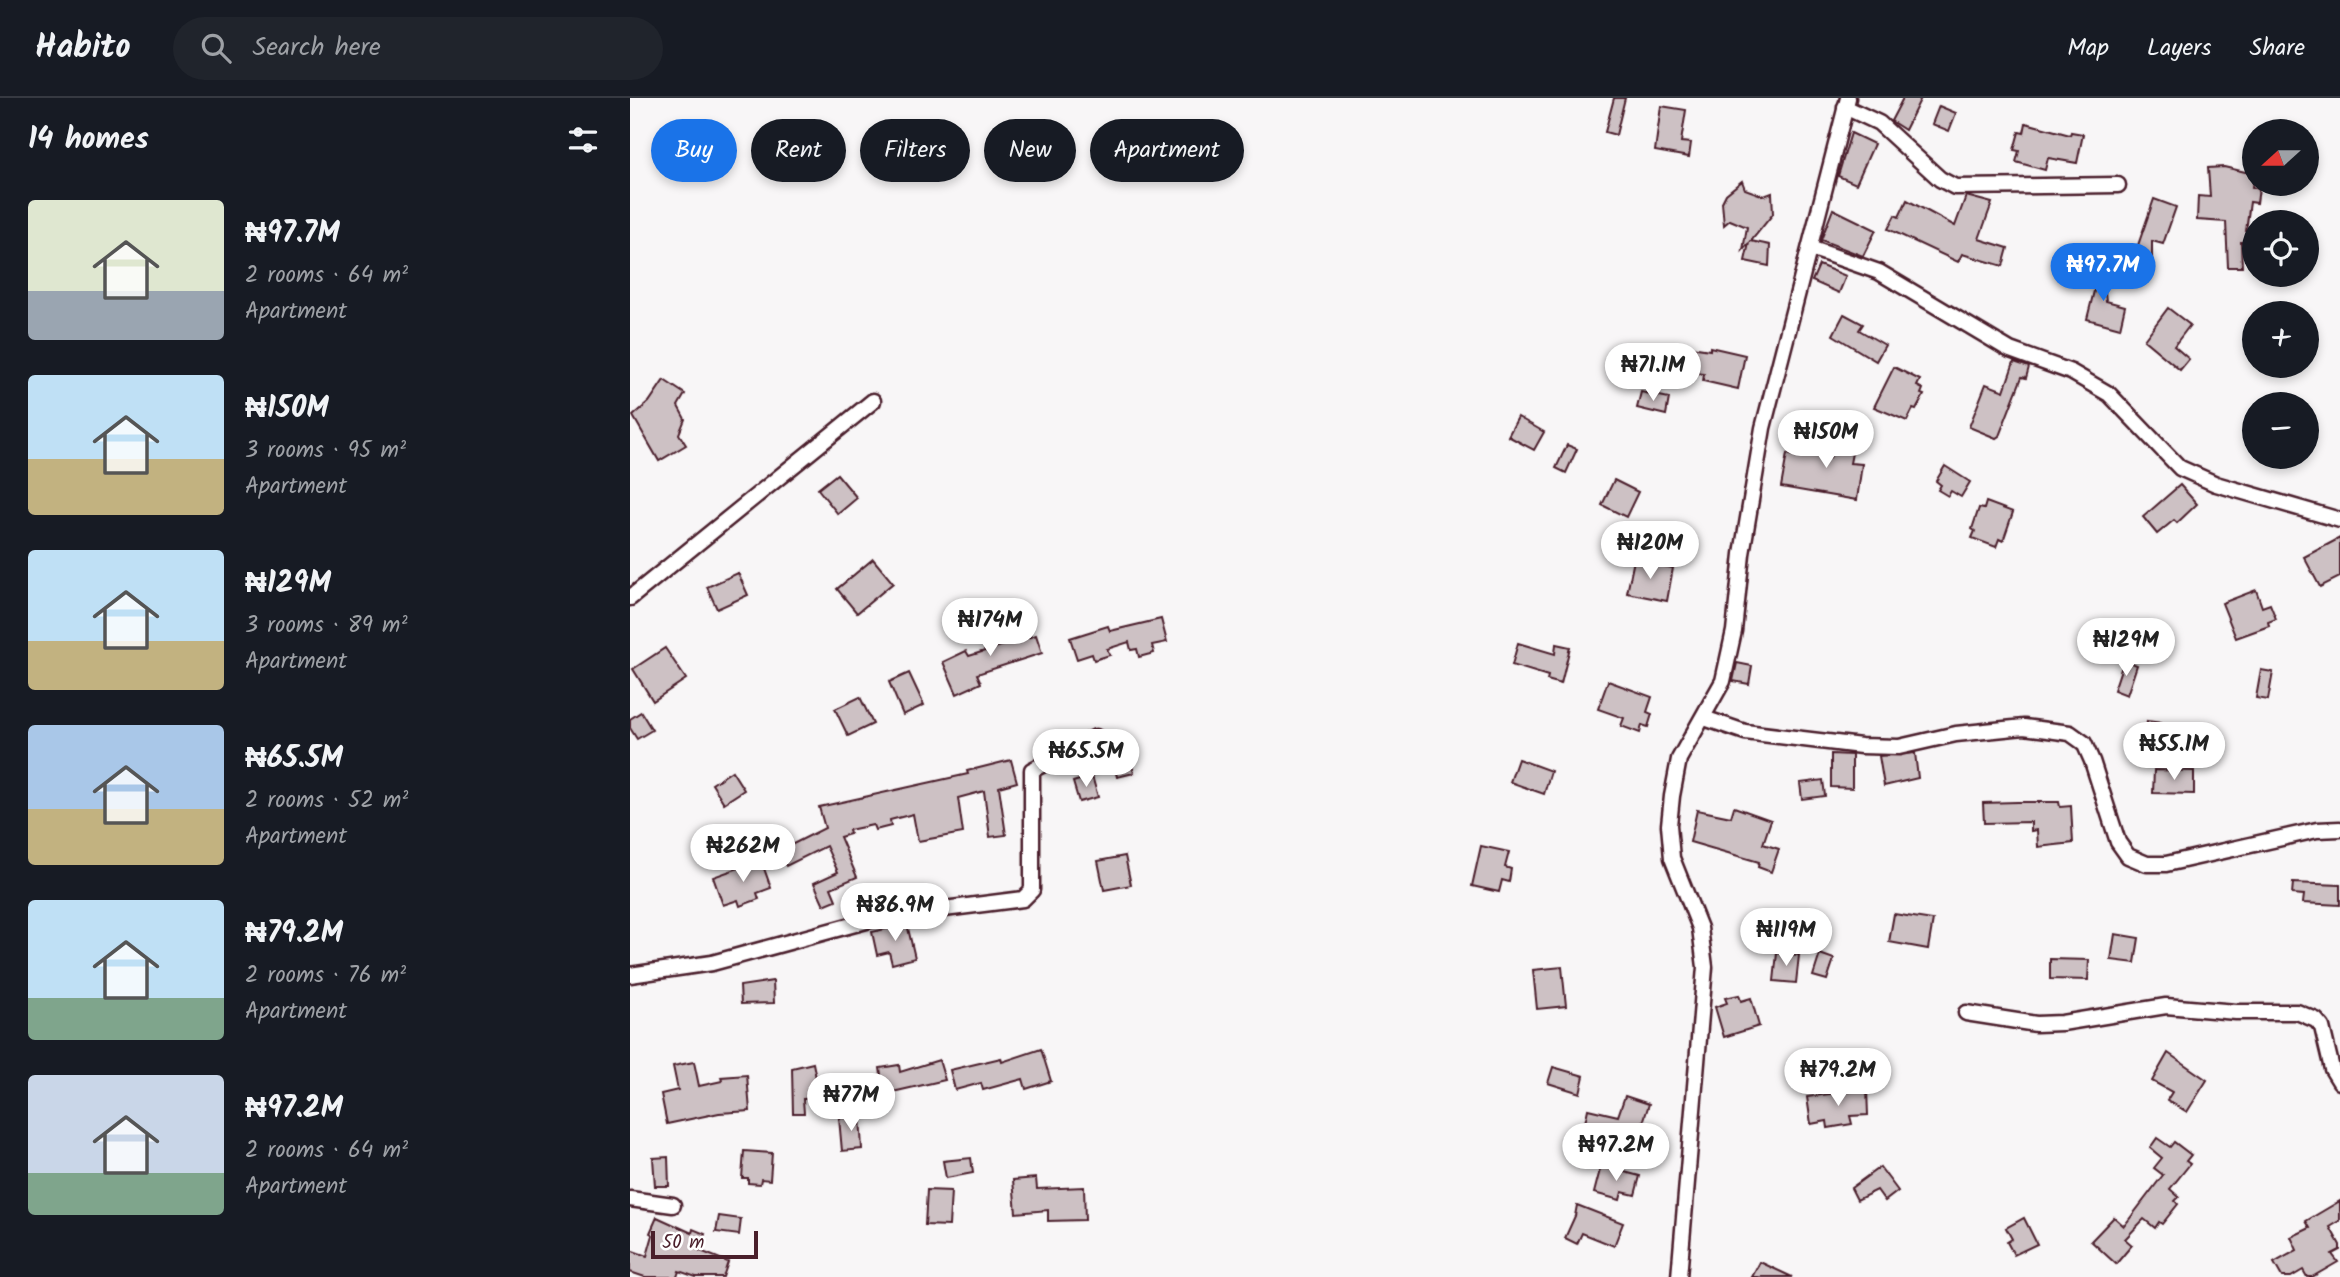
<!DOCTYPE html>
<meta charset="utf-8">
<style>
body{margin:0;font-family:Kalam,sans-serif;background:#20242c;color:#f1f3f6;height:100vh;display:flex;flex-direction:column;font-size:26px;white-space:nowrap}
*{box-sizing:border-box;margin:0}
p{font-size:23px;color:#9ea1a6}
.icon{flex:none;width:38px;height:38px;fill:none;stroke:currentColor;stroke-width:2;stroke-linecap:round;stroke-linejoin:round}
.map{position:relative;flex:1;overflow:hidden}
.sheet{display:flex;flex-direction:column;background:#171b24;width:630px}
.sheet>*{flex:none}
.hud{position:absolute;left:21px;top:21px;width:665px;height:63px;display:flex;gap:14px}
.needle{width:46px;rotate:249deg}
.fabs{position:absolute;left:1612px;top:21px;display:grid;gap:14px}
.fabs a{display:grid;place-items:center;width:77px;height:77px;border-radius:50%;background:#171b24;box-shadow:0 4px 10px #0003;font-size:35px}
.scale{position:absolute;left:21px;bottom:18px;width:107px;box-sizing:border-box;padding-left:7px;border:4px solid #4a1f2b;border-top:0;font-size:19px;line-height:24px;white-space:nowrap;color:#4a1f2b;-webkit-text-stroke:5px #fff;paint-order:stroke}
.price{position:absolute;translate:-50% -60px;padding:0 16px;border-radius:24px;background:#fff;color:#222;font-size:23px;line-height:46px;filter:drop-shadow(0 2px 4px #0008)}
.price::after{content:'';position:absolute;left:50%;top:42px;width:21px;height:16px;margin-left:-10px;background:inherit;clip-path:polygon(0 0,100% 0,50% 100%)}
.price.current{background:#1a73e8;color:#fff}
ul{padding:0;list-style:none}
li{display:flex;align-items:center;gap:21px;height:175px;padding:0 28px}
li span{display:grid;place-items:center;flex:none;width:196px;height:140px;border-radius:7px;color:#555}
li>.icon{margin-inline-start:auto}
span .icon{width:84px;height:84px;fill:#fffc;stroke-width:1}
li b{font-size:30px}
h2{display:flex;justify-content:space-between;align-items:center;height:84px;padding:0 28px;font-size:30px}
.tag{padding:0 24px;border-radius:32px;background:#171b24;box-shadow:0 4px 10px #0003;font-size:24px;line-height:63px}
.tag.current{background:#1a73e8;color:#fff}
header{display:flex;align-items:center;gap:42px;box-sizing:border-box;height:98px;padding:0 35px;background:#171b24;border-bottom:2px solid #363941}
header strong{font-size:33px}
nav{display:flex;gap:38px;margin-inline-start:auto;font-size:24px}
.search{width:490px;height:63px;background:#20242c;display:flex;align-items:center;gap:18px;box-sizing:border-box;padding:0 24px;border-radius:38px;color:#9ea1a6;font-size:26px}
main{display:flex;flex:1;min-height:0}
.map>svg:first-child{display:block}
.building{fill:#cdc1c4;stroke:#4a1f2b;stroke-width:2}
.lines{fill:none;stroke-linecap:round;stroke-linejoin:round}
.minor-casing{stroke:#4a1f2b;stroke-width:19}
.minor{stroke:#fff;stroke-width:14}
</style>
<header>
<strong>Habito</strong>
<div class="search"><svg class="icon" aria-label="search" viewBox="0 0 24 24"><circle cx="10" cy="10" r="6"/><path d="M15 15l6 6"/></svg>Search here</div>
<nav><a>Map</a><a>Layers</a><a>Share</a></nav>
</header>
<main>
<section class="sheet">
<h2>14 homes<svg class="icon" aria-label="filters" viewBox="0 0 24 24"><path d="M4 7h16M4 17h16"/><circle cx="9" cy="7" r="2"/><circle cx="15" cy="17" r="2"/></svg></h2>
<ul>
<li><span style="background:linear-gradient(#dfe7d0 65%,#9aa5b1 0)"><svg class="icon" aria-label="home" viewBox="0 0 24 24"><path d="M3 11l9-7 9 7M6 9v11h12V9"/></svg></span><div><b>₦97.7M</b><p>2 rooms · 64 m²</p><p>Apartment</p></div></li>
<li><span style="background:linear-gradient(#bfe0f5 60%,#c2b280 0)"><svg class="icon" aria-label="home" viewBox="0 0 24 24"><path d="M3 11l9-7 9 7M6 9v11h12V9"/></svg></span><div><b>₦150M</b><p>3 rooms · 95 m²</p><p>Apartment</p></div></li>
<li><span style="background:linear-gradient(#bfe0f5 65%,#c2b280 0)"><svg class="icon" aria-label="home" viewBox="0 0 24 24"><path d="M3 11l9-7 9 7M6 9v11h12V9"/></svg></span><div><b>₦129M</b><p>3 rooms · 89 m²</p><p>Apartment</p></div></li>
<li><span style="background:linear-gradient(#a9c7e8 60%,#c2b280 0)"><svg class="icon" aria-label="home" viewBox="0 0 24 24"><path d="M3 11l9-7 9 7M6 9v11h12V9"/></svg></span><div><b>₦65.5M</b><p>2 rooms · 52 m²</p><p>Apartment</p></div></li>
<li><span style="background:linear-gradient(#bfe0f5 70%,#7fa58c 0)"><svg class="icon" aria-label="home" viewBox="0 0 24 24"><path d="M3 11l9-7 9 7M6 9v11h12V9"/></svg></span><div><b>₦79.2M</b><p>2 rooms · 76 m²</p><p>Apartment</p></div></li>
<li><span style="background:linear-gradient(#c9d6e8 70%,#7fa58c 0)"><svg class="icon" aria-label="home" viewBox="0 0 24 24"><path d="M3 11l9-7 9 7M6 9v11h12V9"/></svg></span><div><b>₦97.2M</b><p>2 rooms · 64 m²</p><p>Apartment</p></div></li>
</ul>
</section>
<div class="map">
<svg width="1710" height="1179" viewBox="0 0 1710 1179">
<rect width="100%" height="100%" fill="#f8f6f7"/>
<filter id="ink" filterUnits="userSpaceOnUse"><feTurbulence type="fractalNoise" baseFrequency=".0143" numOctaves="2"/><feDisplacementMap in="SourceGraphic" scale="14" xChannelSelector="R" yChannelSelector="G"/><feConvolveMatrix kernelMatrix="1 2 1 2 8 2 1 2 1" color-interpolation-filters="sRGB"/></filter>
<g filter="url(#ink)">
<g class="building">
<path d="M984,0H995L986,37L975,34Z"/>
<path d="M1273,0H1291L1275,32L1261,23Z"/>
<path d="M1031,8L1056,12L1051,44L1061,45L1059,59L1025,53Z"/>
<path d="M1309,8L1326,15L1319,33L1302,26Z"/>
<path d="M1396,25L1440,37L1441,34L1453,36L1447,65L1418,60L1415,72L1386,64L1389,53L1384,52L1389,34L1394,35Z"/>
<path d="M1221,35L1244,46L1226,86L1208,78Z"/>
<path d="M1594,69L1624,76L1622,89L1629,90L1627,105L1620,104L1616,133H1624V144H1611L1612,169H1598L1596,124L1567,122L1568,98L1580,99L1578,70Z"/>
<path d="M1112,83L1115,91L1134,98L1142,95L1143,116L1121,143L1140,147L1139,168L1115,163L1119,145L1113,152L1117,129L1100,122L1094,127L1092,104L1096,96Z"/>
<path d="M1336,98L1362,105L1349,141L1378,150L1373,168L1332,156L1328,164L1258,131L1265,117L1269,119L1277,102L1325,128Z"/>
<path d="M1524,101L1546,109L1533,146L1522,143V164H1506V153Z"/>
<path d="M1203,111L1246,132L1233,158L1191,142Z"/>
<path d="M1472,165L1476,203L1495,208L1490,230L1457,221L1465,189L1457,190L1455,176L1469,175Z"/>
<path d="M1189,167L1216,178L1209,195L1182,183Z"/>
<path d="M1538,210L1560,227L1544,248L1559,261L1550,272L1514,242Z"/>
<path d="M1214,216L1233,226L1229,232L1255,247L1246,263L1203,237Z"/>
<path d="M1006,246L1046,261L1048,247L1080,252V249L1115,257L1108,291L1073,283L1074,276L1035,270L1032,279L998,267Z"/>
<path d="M1384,264L1399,269L1396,280L1392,279L1369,338L1366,340L1339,329L1356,286L1374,293Z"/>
<path d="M1264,269L1290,282L1287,288L1293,291L1291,296L1294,297L1286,312L1283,311L1277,323L1244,309Z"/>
<path d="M34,282L55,296L48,308L55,321L49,336L56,347L29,363L3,318L19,304Z"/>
<path d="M1011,294L1039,300L1036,317L1007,310Z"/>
<path d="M888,319L914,334L904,352L878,338Z"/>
<path d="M1206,331L1226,335L1220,365L1232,366L1227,402L1151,389L1157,356L1166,358L1167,353L1200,360Z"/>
<path d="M937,347L947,351L936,375L926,370Z"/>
<path d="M1315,368L1340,384L1331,399L1321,393L1318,398L1308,392L1311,387L1306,383Z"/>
<path d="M207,376L227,400L208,416L188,391Z"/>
<path d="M984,382L1008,394L996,419L972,407Z"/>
<path d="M1550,387L1567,406L1547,425L1544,422L1527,436L1513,419Z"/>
<path d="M1356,404L1383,414L1373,443L1369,441L1366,449L1342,440L1345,433L1342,431L1349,410L1354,411Z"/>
<path d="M1710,440V479L1690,489L1674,459Z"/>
<path d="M243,461L263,485L227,515L207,491Z"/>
<path d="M1004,462L1043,470L1037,503L997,495Z"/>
<path d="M108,475L118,497L87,511L77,489Z"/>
<path d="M1626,492L1632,509L1640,506L1646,521L1638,524L1639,528L1606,540L1592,505Z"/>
<path d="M372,521L391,542L406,537L412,555L347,576L351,585L327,596L313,564L336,553L339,558L377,546L362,530Z"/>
<path d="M531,521L537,544L522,547L524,555L509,559L507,551L501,552L499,544L477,551L480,557L464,562L462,556L447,561L440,540L478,528L480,533Z"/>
<path d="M888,545L925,556L926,546L940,549L931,586L917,582L918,578L882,567Z"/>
<path d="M35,550L56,581L23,603L3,571Z"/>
<path d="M1494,562L1507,567L1497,597L1484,592Z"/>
<path d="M1107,565L1122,568L1119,586L1103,583Z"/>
<path d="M1631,572L1643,574L1638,602L1626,600Z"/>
<path d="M279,575L294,607L273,617L259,584Z"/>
<path d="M978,583L1022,599L1017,614L1022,616L1018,629L1012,627L1010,635L991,628L994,620L968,611Z"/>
<path d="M230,599L243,626L218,638L205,611Z"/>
<path d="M11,614L22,632L7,641L0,630V621Z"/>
<path d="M1517,623L1540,626L1538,647L1515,645Z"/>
<path d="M497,646L504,675L487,679L480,650Z"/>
<path d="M1285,655L1288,680L1254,688L1249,658Z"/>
<path d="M1201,656L1222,657V690L1201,689Z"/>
<path d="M888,661L921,673L914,696L880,684Z"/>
<path d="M381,662L387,684L369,689L376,737L360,739L354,693L328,700L333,735L288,743L283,716L260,722L261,728L245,732L243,727L219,732L220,736L210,739L227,779L201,790L206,802L194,807L184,785L208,774L196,748L156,768L149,753L195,730L189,709L338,676L337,673Z"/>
<path d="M1524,672L1564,673V696L1523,695Z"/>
<path d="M102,673L114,692L94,705L82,686Z"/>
<path d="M462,678L468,699L449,704L443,684Z"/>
<path d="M1193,682L1195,698L1172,701L1170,685Z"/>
<path d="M1387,704H1429L1430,709L1441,708L1443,745L1408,749L1407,732L1401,733V724L1354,725L1353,705Z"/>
<path d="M1104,709L1141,722L1133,746L1149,751L1141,774L1128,769L1129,764L1060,744L1067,712L1101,719Z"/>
<path d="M851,748L879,754L875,769L881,771L879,784L872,782L869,794L842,788Z"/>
<path d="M495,758L501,787L474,792L468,763Z"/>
<path d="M131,762L141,790L127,795L129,801L110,808L108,802L93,807L83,779Z"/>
<path d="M1663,785L1710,787V807L1673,805L1674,797L1662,796Z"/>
<path d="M1264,816L1303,822L1298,851L1259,844Z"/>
<path d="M277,826L285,860L262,866L259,854L247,857L242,834Z"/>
<path d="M1485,836L1509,840L1505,865L1481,862Z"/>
<path d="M1147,855L1169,857L1166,885L1144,883Z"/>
<path d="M1190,856L1204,861L1197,882L1183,878Z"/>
<path d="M1420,861L1459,862L1458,882L1420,881Z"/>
<path d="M932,869L936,908L907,911L903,872Z"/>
<path d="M143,883L144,905L111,906L110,888Z"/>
<path d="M1109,897L1111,903L1121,900L1129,928L1094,939L1085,909L1097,905L1095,900Z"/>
<path d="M411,951L421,983L396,991L393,981L353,992L351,985L325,992L320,972L371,960L372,964Z"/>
<path d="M1538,955L1577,982L1557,1014L1537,1002L1542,994L1522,983Z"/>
<path d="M309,962L315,982L254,996L250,970L269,967L270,974Z"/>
<path d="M64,964L69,988L92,983L91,979L117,977L120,1013L89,1015L37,1026L31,996L48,992L43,968Z"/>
<path d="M183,965L186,980L211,979V1000L173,1001L174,1015H163L162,970Z"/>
<path d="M923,969L954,978L950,995L918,985Z"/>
<path d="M1237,991L1238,1017L1220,1018L1222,1026L1198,1030L1197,1023L1181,1026L1177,999Z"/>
<path d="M995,998L1019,1006L1008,1040L972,1029L963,1061L939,1055L945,1032L953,1034L958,1011L988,1018Z"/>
<path d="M230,1018L232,1051L212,1053L209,1020Z"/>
<path d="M1527,1040L1540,1049L1544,1044L1561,1057L1556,1063L1560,1066L1540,1091L1549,1099L1545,1103L1548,1106L1532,1126L1529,1124L1525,1130L1514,1121L1495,1141L1502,1147L1486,1166L1461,1143L1484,1119L1494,1128L1533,1077L1524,1070L1532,1060L1520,1050Z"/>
<path d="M114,1053L142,1055L140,1082L131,1081L130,1086L118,1085V1080H112Z"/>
<path d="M38,1059L39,1088H25L23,1060Z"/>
<path d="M341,1060L343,1075L316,1080L313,1063Z"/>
<path d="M971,1068L1010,1078L1005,1097L992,1094L990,1102L964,1095Z"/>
<path d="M1250,1069L1268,1093L1255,1103L1247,1092L1227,1102L1221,1090Z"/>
<path d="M406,1080L407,1091L454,1089L455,1122L418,1123V1112L386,1115L383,1082Z"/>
<path d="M297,1092L321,1093L319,1128L295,1127Z"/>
<path d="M1710,1103V1123L1700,1129L1710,1147V1152L1702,1156L1708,1164L1682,1179H1677L1673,1172L1661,1179H1652L1644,1165L1667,1152L1661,1139L1680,1130L1676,1123Z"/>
<path d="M947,1107L993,1125L984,1148L952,1135L947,1146L935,1140L945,1118Z"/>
<path d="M89,1118L111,1121L109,1137L86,1134Z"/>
<path d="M27,1119L62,1135L63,1131L75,1136L68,1152L98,1164L93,1179H66L49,1173L47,1179H15L0,1174V1152L17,1158L23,1137L20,1135Z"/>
<path d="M1394,1120L1407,1146L1384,1157L1377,1144L1382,1141L1376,1130Z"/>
<path d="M1130,1164L1162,1179H1122Z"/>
</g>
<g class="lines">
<g class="minor-casing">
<g id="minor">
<path d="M1215,9L1249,25L1310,81L1325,89L1488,87"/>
<path d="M1180,150L1249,174L1380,252L1441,274L1479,296L1550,370L1586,386L1710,422"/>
<path d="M0,500L243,303"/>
<path d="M1074,620L1115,634L1231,648L1269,649L1326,636L1394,629L1440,635L1454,645L1462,663L1488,744L1498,758L1517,766H1536L1687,732L1710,731"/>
<path d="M0,877L82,865L251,819L393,801L402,792V672L466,639"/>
<path d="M1336,915L1406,926L1432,925L1536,908L1606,914H1667L1686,922L1692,929L1702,971L1710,984"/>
<path d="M0,1101L43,1107"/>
<path d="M1049,1179L1075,869L1070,830L1042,760L1039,727L1042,698L1049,661L1093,583L1104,533L1112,456L1133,330L1218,0"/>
</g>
</g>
<use href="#minor" class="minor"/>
</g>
</g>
</svg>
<div class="fabs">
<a><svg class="needle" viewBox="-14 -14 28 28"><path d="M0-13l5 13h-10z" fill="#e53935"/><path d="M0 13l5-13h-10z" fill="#9ea1a6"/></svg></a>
<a><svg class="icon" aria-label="locate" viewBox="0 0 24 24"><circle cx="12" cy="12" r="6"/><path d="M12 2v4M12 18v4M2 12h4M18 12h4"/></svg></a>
<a>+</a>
<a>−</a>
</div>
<div class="scale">50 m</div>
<b class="price current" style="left:1473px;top:205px">₦97.7M</b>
<b class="price" style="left:1023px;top:305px">₦71.1M</b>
<b class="price" style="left:1196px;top:372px">₦150M</b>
<b class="price" style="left:1020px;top:483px">₦120M</b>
<b class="price" style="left:360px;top:560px">₦174M</b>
<b class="price" style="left:1496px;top:580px">₦129M</b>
<b class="price" style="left:1544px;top:684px">₦55.1M</b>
<b class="price" style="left:456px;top:691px">₦65.5M</b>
<b class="price" style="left:113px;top:786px">₦262M</b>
<b class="price" style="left:265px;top:845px">₦86.9M</b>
<b class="price" style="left:1156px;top:870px">₦119M</b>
<b class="price" style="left:1208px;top:1010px">₦79.2M</b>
<b class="price" style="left:221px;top:1035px">₦77M</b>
<b class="price" style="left:986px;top:1085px">₦97.2M</b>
<div class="hud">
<a class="tag current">Buy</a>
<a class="tag">Rent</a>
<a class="tag">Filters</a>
<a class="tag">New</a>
<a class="tag">Apartment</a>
</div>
</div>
</main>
